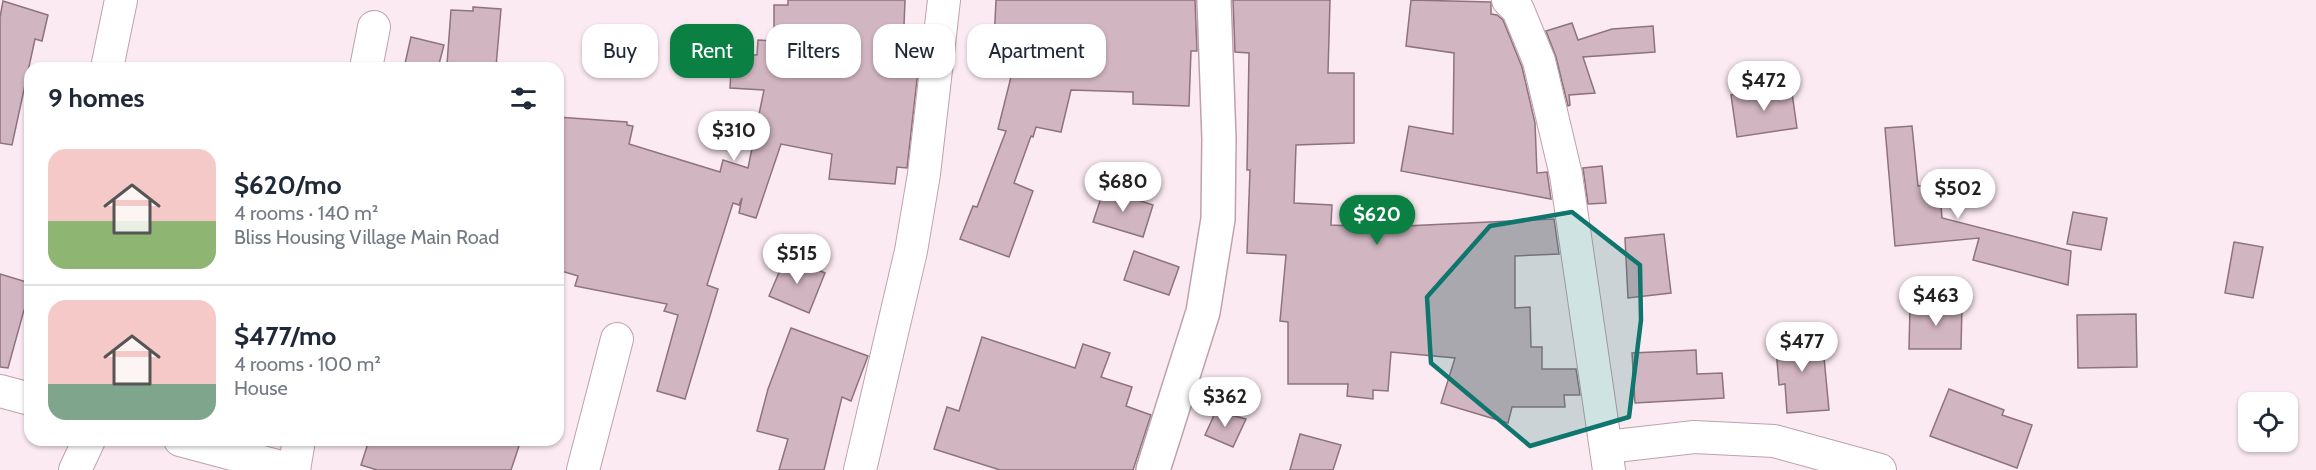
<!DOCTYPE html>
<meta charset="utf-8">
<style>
body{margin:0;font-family:Cabin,sans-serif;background:#f2f2f3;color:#1f2937;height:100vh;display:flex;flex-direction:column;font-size:22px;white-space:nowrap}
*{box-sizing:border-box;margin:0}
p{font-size:20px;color:#747a83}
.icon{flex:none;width:33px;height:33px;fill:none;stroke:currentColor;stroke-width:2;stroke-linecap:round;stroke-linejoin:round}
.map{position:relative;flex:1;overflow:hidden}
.details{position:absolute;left:24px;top:62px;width:540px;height:384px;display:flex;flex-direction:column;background:#fff;border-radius:18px;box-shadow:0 2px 4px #0004}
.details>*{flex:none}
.banner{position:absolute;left:582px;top:24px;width:570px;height:54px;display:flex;gap:12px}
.tools{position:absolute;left:2238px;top:392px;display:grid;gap:12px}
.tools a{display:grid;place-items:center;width:60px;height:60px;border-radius:12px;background:#fff;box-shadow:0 2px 4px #0004;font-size:30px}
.price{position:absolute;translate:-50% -51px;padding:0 14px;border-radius:21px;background:#fff;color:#222;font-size:20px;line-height:39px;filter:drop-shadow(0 2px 3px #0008)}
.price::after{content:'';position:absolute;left:50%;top:36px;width:18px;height:14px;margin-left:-9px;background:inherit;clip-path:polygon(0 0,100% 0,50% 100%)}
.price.on{background:#0b8043;color:#fff}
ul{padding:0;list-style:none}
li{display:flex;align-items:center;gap:18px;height:150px;padding:0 24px}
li+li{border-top:2px solid #e0e1e3}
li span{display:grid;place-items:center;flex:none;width:168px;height:120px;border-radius:18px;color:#555}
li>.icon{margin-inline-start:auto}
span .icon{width:72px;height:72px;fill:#fffc;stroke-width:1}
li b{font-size:26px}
h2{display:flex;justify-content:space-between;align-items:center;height:72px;padding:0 24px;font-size:26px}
.chip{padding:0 21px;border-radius:18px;background:#fff;box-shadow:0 2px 4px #0004;font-size:21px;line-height:54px}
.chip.on{background:#0b8043;color:#fff}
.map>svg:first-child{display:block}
.building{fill:#d1b5c0;stroke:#8d737e;stroke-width:1.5}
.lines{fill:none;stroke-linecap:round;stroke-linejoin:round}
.minor-casing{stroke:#bda2ad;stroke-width:34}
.tertiary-casing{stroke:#bda2ad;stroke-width:36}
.minor{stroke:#fff;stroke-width:32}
.tertiary{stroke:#fff;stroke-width:33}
.marked{fill:#0f766e;fill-opacity:0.2;stroke:#0f766e;stroke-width:4.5;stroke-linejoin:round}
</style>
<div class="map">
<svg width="2316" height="470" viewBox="0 0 2316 470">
<rect width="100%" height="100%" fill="#fceaf2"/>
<g class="building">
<path d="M788,0H905L903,52L920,53L907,168L897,167L895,184L829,179L832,154L781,144L756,218L739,213L742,198L739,205L733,203L707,285L718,289L685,399L657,391L678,315L664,311L667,304L575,286L578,276L558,270V117L627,122V125L633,126L629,144L720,172L723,160L748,168L764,90L730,88L732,54L757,55L758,40L774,41V5H788Z"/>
<path d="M996,0H1195L1197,51H1191L1189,106L1133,104V92L1071,90L1061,132L1036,127L1033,137L1031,136L1014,183L1033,191L1009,257L960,239L973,206L977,207L1006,131L998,129L1013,69L989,62L994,42Z"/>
<path d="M1233,0H1330L1328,73H1354V143L1296,145L1294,203L1332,205L1331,225L1354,226V228L1384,230V227L1554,219L1559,254L1515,256V308L1530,307L1531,347H1542V369H1576L1580,395H1564L1565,407H1512L1508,423L1441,403L1455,358L1391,352L1388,391L1373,390V399L1347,396L1348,384H1288V322L1280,321L1286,255L1247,253L1250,170H1247L1249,53L1235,52Z"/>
<path d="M1411,0L1491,2V14L1497,15L1503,20L1522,67L1535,123L1537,173L1547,172L1551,199L1401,171L1409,126L1453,134L1454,53L1406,46Z"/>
<path d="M3,1L48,15L42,41L35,39L12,145L0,143V17Z"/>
<path d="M473,7L501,9L496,67L447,64L451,10L473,11Z"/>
<path d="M1572,23L1578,40L1612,29L1653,26L1655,52L1583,57L1595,93L1569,95L1570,105L1568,106L1556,57L1546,31Z"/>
<path d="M411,37L444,45L438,68H404Z"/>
<path d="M1791,86L1797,128L1737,137L1731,95Z"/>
<path d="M1912,126L1918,186L1939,184L1942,218L2071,251L2068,285L1973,260L1979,238L1895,246L1885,128Z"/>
<path d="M1602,166L1606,203L1588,204L1583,168Z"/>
<path d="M1104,189L1153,205L1143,237L1093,222Z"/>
<path d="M2073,212L2107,218L2101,250L2067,244Z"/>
<path d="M1664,234L1671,293L1628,298L1625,238Z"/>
<path d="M2234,242L2263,247L2253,298L2225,293Z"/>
<path d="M1134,251L1179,267L1169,295L1124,280Z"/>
<path d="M786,256L825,273L809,313L769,296Z"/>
<path d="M0,274L30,283V311L24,310L8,368L0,367Z"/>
<path d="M1910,306H1962L1961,349H1909Z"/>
<path d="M2136,314L2137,367L2078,368L2077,315Z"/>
<path d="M791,328L868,356L851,401L842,397L824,470H779L788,439L757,431L768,389Z"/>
<path d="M1811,334L1812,347H1823L1829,410L1787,413L1785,384L1779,385L1775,336Z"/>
<path d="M982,337L1075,368L1083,344L1110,353L1101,377L1132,387L1126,406L1151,415L1133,470H1000L934,449L947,407L959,411Z"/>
<path d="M1696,350L1697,374L1722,373L1724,398L1635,403L1632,353Z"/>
<path d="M1949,389L2004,410L2002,415L2032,425L2017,468L1930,436Z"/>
<path d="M1216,411L1246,419L1233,447L1205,435Z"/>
<path d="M1300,434L1341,445L1333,470H1290Z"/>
<path d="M369,440H521L511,470H377L361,465Z"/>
</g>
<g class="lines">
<g class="minor-casing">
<g id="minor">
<path d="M1508,0L1518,10L1539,61L1566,175L1609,470"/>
<path d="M107,68L121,0"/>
<path d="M366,68L374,27"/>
<path d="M0,391L30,399"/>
<path d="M180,440L292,470"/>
<path d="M1607,447L1694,437L1774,441L1880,470"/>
<path d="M75,470L89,440"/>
<path d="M294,470L299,440"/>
<path d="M583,470L617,339"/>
<path d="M860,470L911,251L924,174L944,0"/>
</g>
</g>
<g class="tertiary-casing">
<path id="tertiary" d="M1153,470L1203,312L1218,219L1219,139L1214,0"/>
</g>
<use href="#minor" class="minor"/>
<use href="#tertiary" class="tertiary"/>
</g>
<path class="marked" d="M1572,212L1640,265L1641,320L1629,417L1530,446L1431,363L1427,297L1490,226Z"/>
</svg>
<div class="tools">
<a><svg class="icon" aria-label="locate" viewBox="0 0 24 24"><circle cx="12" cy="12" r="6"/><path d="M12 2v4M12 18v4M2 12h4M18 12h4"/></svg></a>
</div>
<b class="price" style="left:1764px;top:112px">$472</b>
<b class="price" style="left:734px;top:162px">$310</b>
<b class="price" style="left:1123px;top:213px">$680</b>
<b class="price" style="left:1958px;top:220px">$502</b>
<b class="price on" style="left:1377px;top:246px">$620</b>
<b class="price" style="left:797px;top:285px">$515</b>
<b class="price" style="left:1936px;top:327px">$463</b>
<b class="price" style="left:1802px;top:373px">$477</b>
<b class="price" style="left:1225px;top:428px">$362</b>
<div class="banner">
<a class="chip">Buy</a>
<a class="chip on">Rent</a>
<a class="chip">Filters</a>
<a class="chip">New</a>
<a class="chip">Apartment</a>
</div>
<section class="details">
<h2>9 homes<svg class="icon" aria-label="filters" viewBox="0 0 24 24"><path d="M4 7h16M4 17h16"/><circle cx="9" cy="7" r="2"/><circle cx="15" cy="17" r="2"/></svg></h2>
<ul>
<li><span style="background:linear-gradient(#f6c9c9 60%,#8fb573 0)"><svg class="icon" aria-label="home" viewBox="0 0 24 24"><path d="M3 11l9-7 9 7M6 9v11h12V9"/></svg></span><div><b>$620/mo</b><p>4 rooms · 140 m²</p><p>Bliss Housing Village Main Road</p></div></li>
<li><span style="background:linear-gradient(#f6c9c9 70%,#7fa58c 0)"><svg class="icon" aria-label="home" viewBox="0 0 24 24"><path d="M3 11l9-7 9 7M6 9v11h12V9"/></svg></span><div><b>$477/mo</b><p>4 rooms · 100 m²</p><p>House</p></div></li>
</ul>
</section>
</div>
